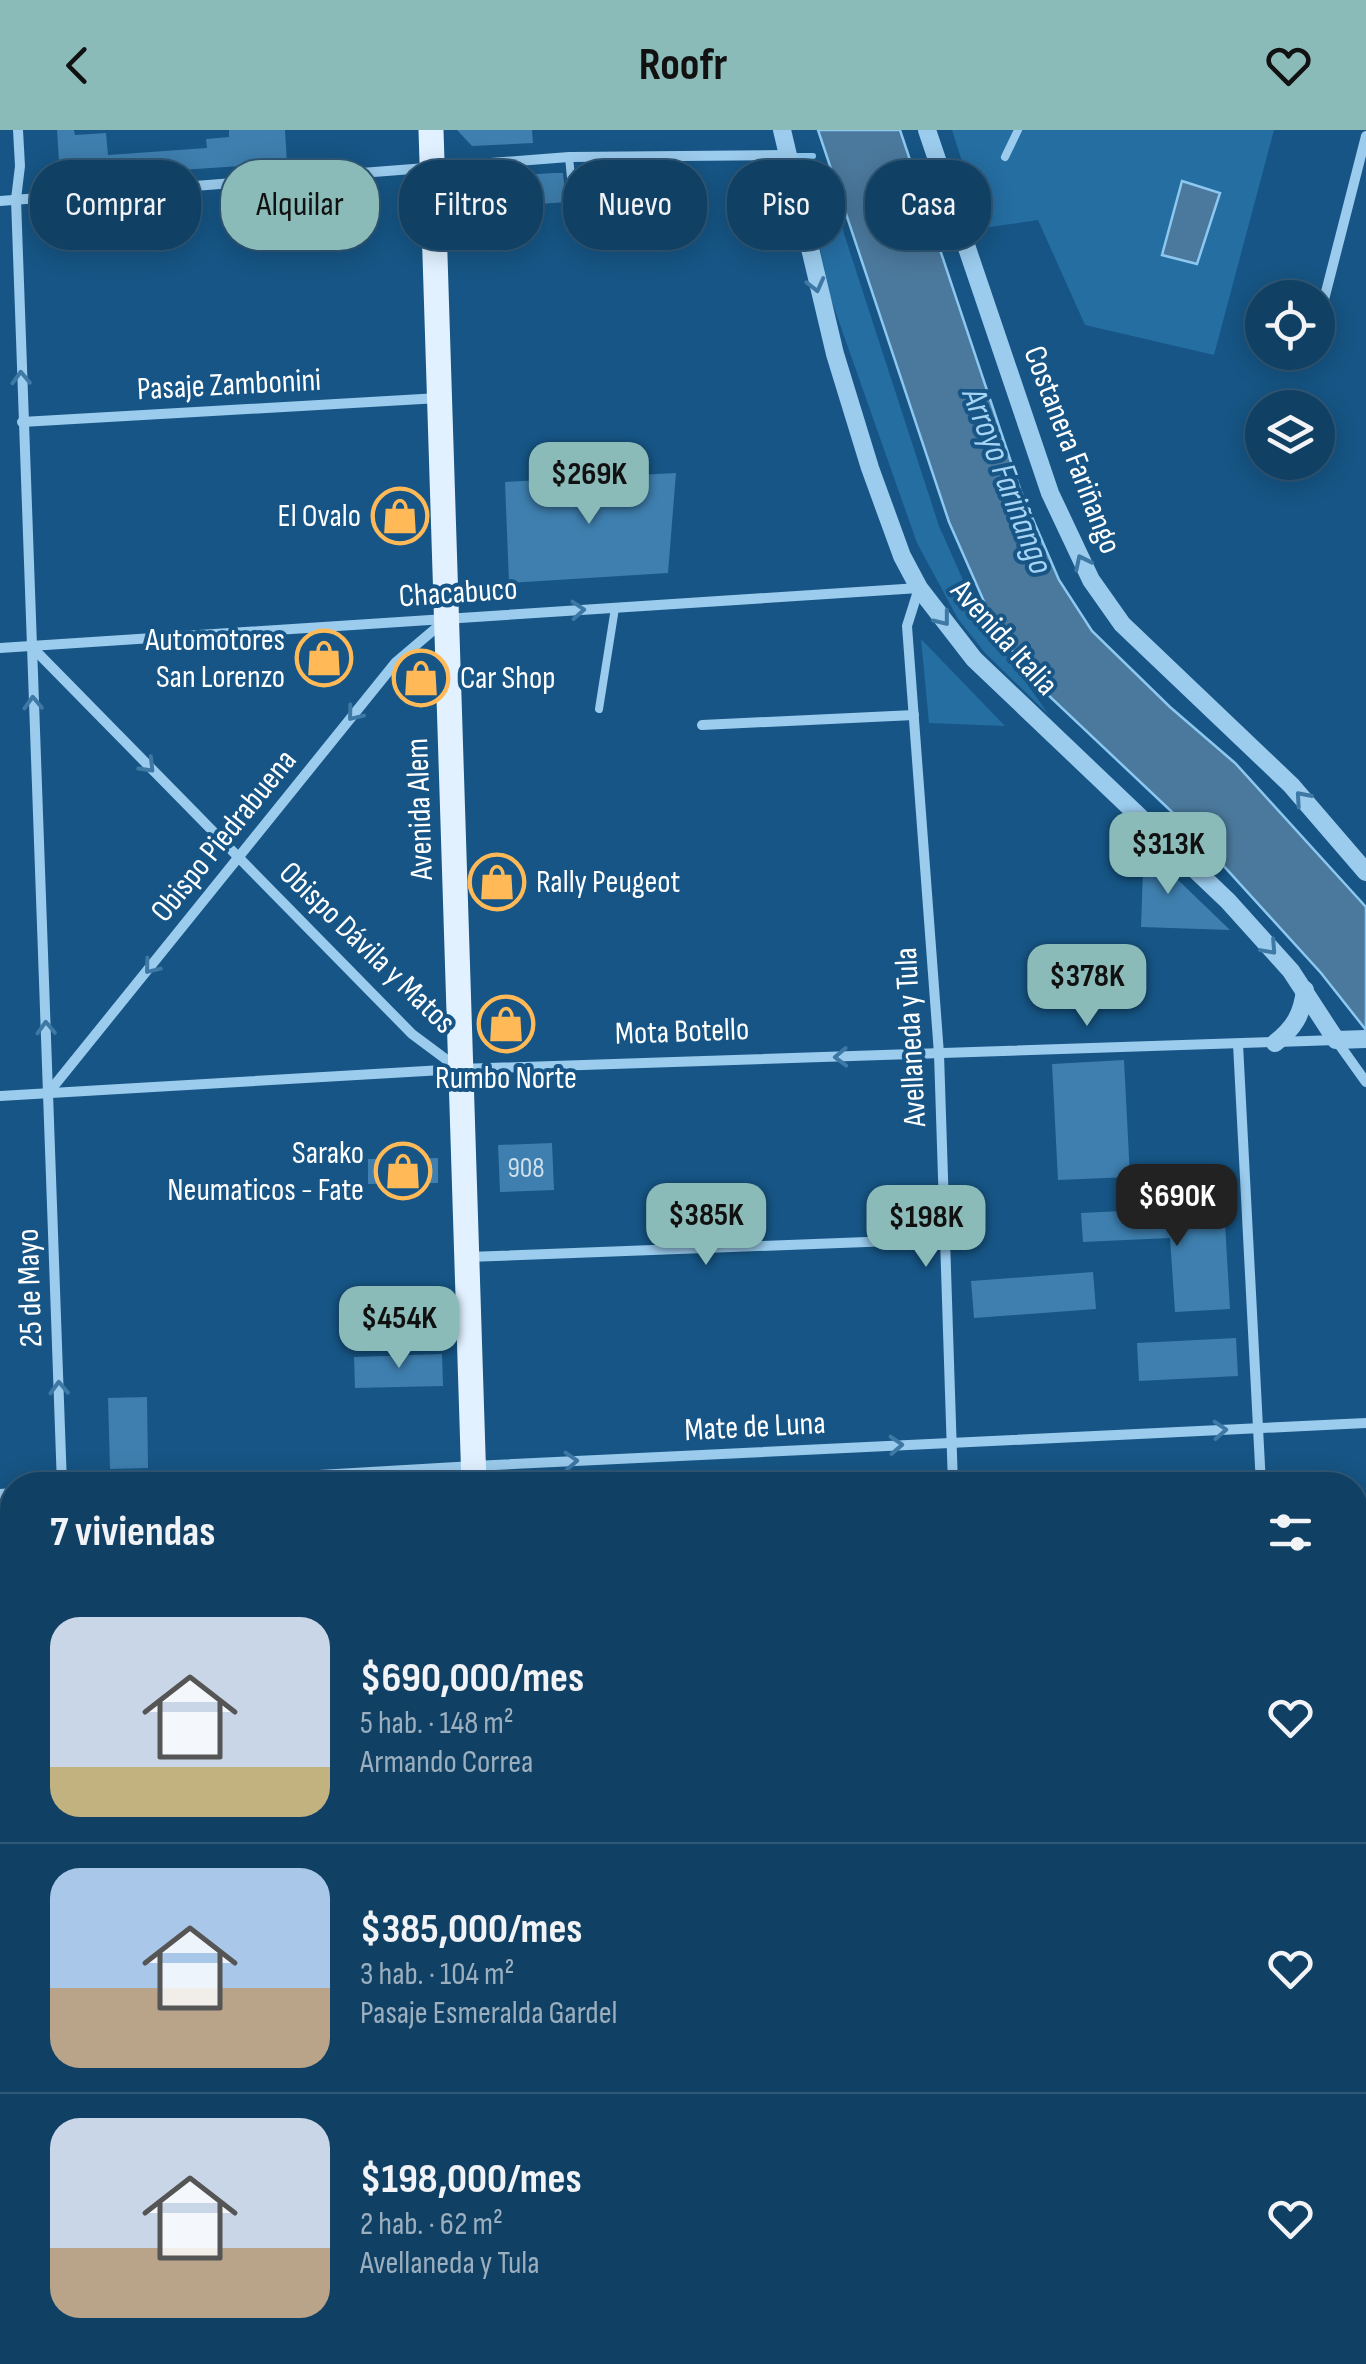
<!DOCTYPE html>
<html lang="es">
<meta charset="utf-8">
<style>
body{margin:0;font-family:"Sofia Sans Condensed",sans-serif;background:#19476a;color:#f1f3f6;height:100vh;display:flex;flex-direction:column;font-size:38px;white-space:nowrap}
*{box-sizing:border-box;margin:0}
p{font-size:32px;color:#9cafbf}
.icon{flex:none;width:55px;height:55px;fill:none;stroke:currentColor;stroke-width:2;stroke-linecap:round;stroke-linejoin:round}
.map{position:relative;flex:1;overflow:hidden}
.panel{position:absolute;left:0px;top:1342px;width:1368px;height:892px;display:flex;flex-direction:column;background:#104064;border-radius:40px 40px 0 0;box-shadow:0 5px 25px #0003,0 0 0 2px #305978}
.panel>*{flex:none}
.guide{position:absolute;left:30px;top:30px;width:1308px;height:90px;display:flex;gap:20px}
.fabs{position:absolute;left:1245px;top:150px;display:grid;gap:20px}
.fabs a{display:grid;place-items:center;width:90px;height:90px;border-radius:50%;background:#104064;box-shadow:0 5px 25px #0003,0 0 0 2px #305978;font-size:50px}
.price{position:absolute;translate:-50% -85px;padding:0 22px;border-radius:20px;background:#8bbbb9;color:#111;font-size:32px;line-height:65px;filter:drop-shadow(0 2px 5px #0008)}
.price::after{content:'';position:absolute;left:50%;top:60px;width:30px;height:22px;margin-left:-15px;background:inherit;clip-path:polygon(0 0,100% 0,50% 100%)}
.price.selected{background:#222;color:#fff}
ul{padding:0;list-style:none}
li{display:flex;align-items:center;gap:30px;height:250px;padding:0 50px}
li+li{border-top:2px solid #305978}
li span{display:grid;place-items:center;flex:none;width:280px;height:200px;border-radius:30px;color:#555}
li>.icon{margin-inline-start:auto}
span .icon{width:120px;height:120px;fill:#fffc;stroke-width:1}
li b{font-size:42px}
h2{display:flex;justify-content:space-between;align-items:center;height:120px;padding:0 50px;font-size:42px}
.tag{padding:0 35px;border-radius:40px;background:#104064;box-shadow:0 5px 25px #0003,0 0 0 2px #305978;font-size:35px;line-height:90px}
.tag.selected{background:#8bbbb9;color:#111}
header{display:flex;justify-content:space-between;align-items:center;height:130px;padding:0 50px;background:#8bbbb9;color:#111;font-size:45px;font-weight:700}
.map>svg:first-child{display:block}
.green{fill:#256ea2}
.water{fill:#4b799d;stroke:#8dc8f0;stroke-width:2.5}
.lines{fill:none;stroke-linecap:round;stroke-linejoin:round}
.stream{stroke:#8dc8f0;stroke-width:6}
.building{fill:#3e7faf}
.service{stroke:#9bcbed;stroke-width:8}
.minor{stroke:#9bcbed;stroke-width:10}
.tertiary{stroke:#9bcbed;stroke-width:18}
.secondary{stroke:#c8e4f9;stroke-width:20}
.primary{stroke:#e1f1ff;stroke-width:25}
.oneway{stroke:#3e78a4}
.labels{text-anchor:middle;dominant-baseline:central;stroke-width:8;stroke-linejoin:round;paint-order:stroke}
.number-label{font-size:28px;fill:#cfdfeb}
.street-label{font-size:32px;fill:#fff;stroke:#165585}
.poi-label{font-size:32px;fill:#fff;stroke:#165585;text-anchor:end}
.water-label{font-size:35px;font-style:italic;fill:#a6d4f5;stroke:#165585}
</style>
<header><svg class="icon" aria-label="back" viewBox="0 0 24 24"><path d="M15 5l-7 7 7 7"/></svg>Roofr<svg class="icon" aria-label="heart" viewBox="0 0 24 24"><path d="M12 20l-8-8c-3-5 5-10 8-4 3-6 11-1 8 4z"/></svg></header>
<div class="map">
<svg width="1366" height="2234" viewBox="0 0 1366 2234">
<rect width="100%" height="100%" fill="#165585"/>
<g class="green">
<path d="M952,0H1274L1214,225L1085,195L1038,90L983,98Z"/>
<path d="M823,39L939,396L979,486L1049,585L986,524L958,489L917,413L831,169L803,40Z"/>
<path d="M921,509L1005,596L929,593Z"/>
</g>
<g class="water">
<path d="M818,0H900L1020,359L1059,450L1092,501L1170,577L1235,633L1366,777V900L1321,843L1190,699L1028,546L989,483L949,392Z"/>
<path d="M1182,51L1220,63L1197,134L1162,125Z"/>
</g>
<g class="lines">
<path class="stream" d="M793,26H813"/>
</g>
<g class="building">
<path d="M57,0H74L75,5L106,3L108,25L207,18L206,9L229,7V0H285L287,33L60,48Z"/>
<path d="M457,0H532L533,13L472,16Z"/>
<path d="M605,40L607,68L581,70L578,42Z"/>
<path d="M553,43H563L566,72L526,75L524,45Z"/>
<path d="M633,61H659L660,77H653L654,85H639L638,79H634Z"/>
<path d="M676,343L668,443L509,453L505,352Z"/>
<path d="M1136,709L1149,722L1230,800L1141,797L1143,739L1122,736Z"/>
<path d="M1124,930L1130,1047L1058,1050L1052,934Z"/>
<path d="M552,1013L554,1060L500,1062L498,1015Z"/>
<path d="M438,1028V1053L368,1054V1029Z"/>
<path d="M1224,1076L1230,1179L1175,1182L1170,1108L1083,1112L1081,1083Z"/>
<path d="M1093,1142L1096,1179L974,1188L971,1151Z"/>
<path d="M1236,1208L1238,1246L1139,1251L1137,1213Z"/>
<path d="M442,1224L443,1256L355,1258L354,1227Z"/>
<path d="M147,1267L148,1338L110,1339L108,1268Z"/>
</g>
<g class="lines">
<g class="service">
<path d="M569,27L574,78L622,75L626,26"/>
<path d="M1005,27L1018,0"/>
<path d="M599,579L615,478"/>
<path d="M628,2222V2234"/>
<path d="M736,2222V2234"/>
</g>
<g class="minor">
<path d="M18,0L20,36L16,69L62,1355"/>
<path d="M0,71L569,27L787,25"/>
<path d="M1318,193L1366,6"/>
<path d="M22,292L439,268"/>
<path d="M31,516L412,904L455,936"/>
<path d="M0,518L919,458L907,496L939,924L953,1355"/>
<path d="M702,595L914,585"/>
<path d="M1238,914L1261,1355"/>
<path d="M49,962L396,532L442,493"/>
<path d="M0,966L460,939L1336,910L1366,952"/>
<path d="M468,1127L945,1109"/>
<path d="M147,1355L474,1336L1366,1293"/>
<path d="M0,1364L12,1363"/>
<path d="M1355,1735L1366,1734"/>
<path d="M0,1805L12,1804"/>
<path d="M485,2234L491,2222"/>
<path d="M965,2234L968,2222"/>
<path d="M1288,2234L1290,2222"/>
</g>
<g class="tertiary">
<path d="M782,0L835,224L870,338L902,426L919,458L974,529L1228,771L1291,841L1336,910L1366,909"/>
<path d="M927,0L1050,363L1091,450L1122,494L1291,655L1366,742"/>
<path d="M1275,913C1294,898 1302,885 1305,860"/>
</g>
<g class="secondary">
<path d="M1355,2167H1366"/>
<path d="M1355,2189H1366"/>
</g>
<g class="primary">
<path d="M431,0L474,1355"/>
<path d="M0,2233L217,2222"/>
</g>
</g>
<defs><path id="oneway-chevron" d="M-2-3.5L2.5 0L-2 3.5" fill="none" stroke-width="1.6" stroke-linecap="round" stroke-linejoin="round" transform="scale(2.5)"/></defs>
<g class="oneway">
<use href="#oneway-chevron" transform="translate(816 155) rotate(76)"/>
<use href="#oneway-chevron" transform="translate(21 248) rotate(-92)"/>
<use href="#oneway-chevron" transform="translate(1082 432) rotate(-116)"/>
<use href="#oneway-chevron" transform="translate(578 480) rotate(-4)"/>
<use href="#oneway-chevron" transform="translate(943 489) rotate(52)"/>
<use href="#oneway-chevron" transform="translate(33 573) rotate(-92)"/>
<use href="#oneway-chevron" transform="translate(354 584) rotate(129)"/>
<use href="#oneway-chevron" transform="translate(148 636) rotate(46)"/>
<use href="#oneway-chevron" transform="translate(1302 668) rotate(-131)"/>
<use href="#oneway-chevron" transform="translate(1270 818) rotate(48)"/>
<use href="#oneway-chevron" transform="translate(151 837) rotate(129)"/>
<use href="#oneway-chevron" transform="translate(46 898) rotate(-92)"/>
<use href="#oneway-chevron" transform="translate(841 927) rotate(178)"/>
<use href="#oneway-chevron" transform="translate(59 1258) rotate(-92)"/>
<use href="#oneway-chevron" transform="translate(1220 1300) rotate(-3)"/>
<use href="#oneway-chevron" transform="translate(896 1315) rotate(-3)"/>
<use href="#oneway-chevron" transform="translate(571 1331) rotate(-3)"/>
</g>
<defs>
<g id="shop-ring" transform="scale(2.875)"><circle r="9.5" fill="#165585" stroke="#ffb957" stroke-width="1.5"/><path d="M-5-2.5h2.3a2.7 3.5 0 0 1 5.4 0H5L5.5 6h-11ZM-1.5-2.5h3a1.5 2.3 0 0 0-3 0Z" fill="#ffb957"/></g>
</defs>
<g fill-rule="evenodd">
<use href="#shop-ring" x="400" y="386"/>
<use href="#shop-ring" x="324" y="528"/>
<use href="#shop-ring" x="421" y="548"/>
<use href="#shop-ring" x="497" y="752"/>
<use href="#shop-ring" x="506" y="894"/>
<use href="#shop-ring" x="403" y="1041"/>
</g>
<g class="labels">
<g class="number-label">
<text x="526" y="1038">908</text>
</g>
<g class="street-label">
<text transform="translate(229 255) rotate(-3)">Pasaje Zambonini</text>
<text transform="translate(1072 320) rotate(69)">Costanera Fariñango</text>
<text transform="translate(458 463) rotate(-4)">Chacabuco</text>
<text transform="translate(1004 508) rotate(48)">Avenida Italia</text>
<text transform="translate(420 679) rotate(-92)">Avenida Alem</text>
<text transform="translate(224 706) rotate(-51)">Obispo Piedrabuena</text>
<text transform="translate(367 818) rotate(44)">Obispo Dávila y Matos</text>
<text transform="translate(682 902) rotate(-2)">Mota Botello</text>
<text transform="translate(911 907) rotate(-93)">Avellaneda y Tula</text>
<text transform="translate(30 1158) rotate(-92)">25 de Mayo</text>
<text transform="translate(755 1297) rotate(-3)">Mate de Luna</text>
</g>
<g class="poi-label">
<text x="361" y="386">El Ovalo</text>
<text x="285" y="510">Automotores<tspan x="285" dy="37">San Lorenzo</tspan></text>
<text x="460" y="548" text-anchor="start">Car Shop</text>
<text x="536" y="752" text-anchor="start">Rally Peugeot</text>
<text x="506" y="948" text-anchor="middle">Rumbo Norte</text>
<text x="364" y="1023">Sarako<tspan x="364" dy="37">Neumaticos - Fate</tspan></text>
</g>
<g class="water-label">
<text transform="translate(1007 351) rotate(69)">Arroyo Fariñango</text>
</g>
</g>
</svg>
<div class="fabs">
<a><svg class="icon" aria-label="locate" viewBox="0 0 24 24"><circle cx="12" cy="12" r="6"/><path d="M12 2v4M12 18v4M2 12h4M18 12h4"/></svg></a>
<a><svg class="icon" aria-label="layers" viewBox="0 0 24 24"><path d="M12 4l9 5-9 5-9-5zM3 14l9 5 9-5"/></svg></a>
</div>
<b class="price" style="left:589px;top:397px">$269K</b>
<b class="price" style="left:1168px;top:767px">$313K</b>
<b class="price" style="left:1087px;top:899px">$378K</b>
<b class="price selected" style="left:1177px;top:1119px">$690K</b>
<b class="price" style="left:706px;top:1138px">$385K</b>
<b class="price" style="left:926px;top:1140px">$198K</b>
<b class="price" style="left:399px;top:1241px">$454K</b>
<div class="guide">
<a class="tag">Comprar</a>
<a class="tag selected">Alquilar</a>
<a class="tag">Filtros</a>
<a class="tag">Nuevo</a>
<a class="tag">Piso</a>
<a class="tag">Casa</a>
</div>
<section class="panel">
<h2>7 viviendas<svg class="icon" aria-label="filters" viewBox="0 0 24 24"><path d="M4 7h16M4 17h16"/><circle cx="9" cy="7" r="2"/><circle cx="15" cy="17" r="2"/></svg></h2>
<ul>
<li><span style="background:linear-gradient(#c9d6e8 75%,#c2b280 0)"><svg class="icon" aria-label="home" viewBox="0 0 24 24"><path d="M3 11l9-7 9 7M6 9v11h12V9"/></svg></span><div><b>$690,000/mes</b><p>5 hab. · 148 m²</p><p>Armando Correa</p></div><svg class="icon" aria-label="heart" viewBox="0 0 24 24"><path d="M12 20l-8-8c-3-5 5-10 8-4 3-6 11-1 8 4z"/></svg></li>
<li><span style="background:linear-gradient(#a9c7e8 60%,#b9a48a 0)"><svg class="icon" aria-label="home" viewBox="0 0 24 24"><path d="M3 11l9-7 9 7M6 9v11h12V9"/></svg></span><div><b>$385,000/mes</b><p>3 hab. · 104 m²</p><p>Pasaje Esmeralda Gardel</p></div><svg class="icon" aria-label="heart" viewBox="0 0 24 24"><path d="M12 20l-8-8c-3-5 5-10 8-4 3-6 11-1 8 4z"/></svg></li>
<li><span style="background:linear-gradient(#c9d6e8 65%,#b9a48a 0)"><svg class="icon" aria-label="home" viewBox="0 0 24 24"><path d="M3 11l9-7 9 7M6 9v11h12V9"/></svg></span><div><b>$198,000/mes</b><p>2 hab. · 62 m²</p><p>Avellaneda y Tula</p></div><svg class="icon" aria-label="heart" viewBox="0 0 24 24"><path d="M12 20l-8-8c-3-5 5-10 8-4 3-6 11-1 8 4z"/></svg></li>
</ul>
</section>
</div>
